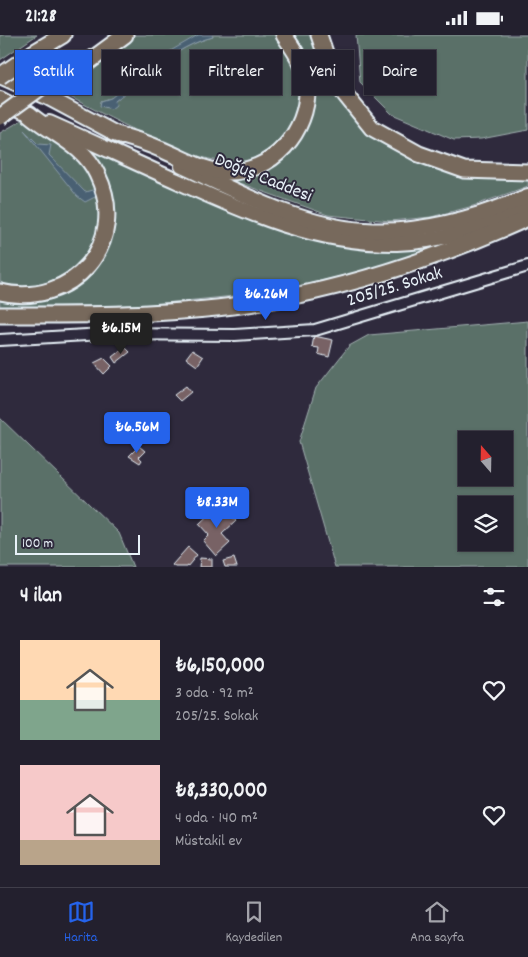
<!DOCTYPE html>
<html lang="tr">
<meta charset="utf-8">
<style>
body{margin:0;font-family:Dekko,sans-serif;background:#2b2836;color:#f1f3f6;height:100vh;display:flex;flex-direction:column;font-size:19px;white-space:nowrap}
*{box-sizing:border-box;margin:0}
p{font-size:16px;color:#a3a3aa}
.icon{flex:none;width:28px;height:28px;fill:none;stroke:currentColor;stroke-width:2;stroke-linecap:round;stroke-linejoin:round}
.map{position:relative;height:532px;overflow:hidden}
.details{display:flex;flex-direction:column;background:#23202e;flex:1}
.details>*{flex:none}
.hud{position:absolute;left:15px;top:15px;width:499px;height:45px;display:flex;gap:10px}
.needle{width:32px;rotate:340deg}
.controls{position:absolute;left:458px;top:396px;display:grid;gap:10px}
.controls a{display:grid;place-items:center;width:55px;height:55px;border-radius:0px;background:#23202e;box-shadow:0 1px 4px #0004,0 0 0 1px #403e4a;font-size:25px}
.scale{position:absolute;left:15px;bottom:12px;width:125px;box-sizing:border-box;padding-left:5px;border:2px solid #e8f1f8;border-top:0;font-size:14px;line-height:18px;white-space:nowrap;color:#e8f1f8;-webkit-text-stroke:4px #2f2a3d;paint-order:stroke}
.price{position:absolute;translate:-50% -42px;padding:0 11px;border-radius:5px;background:#2563eb;color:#fff;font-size:16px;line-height:32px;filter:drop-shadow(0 1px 2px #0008)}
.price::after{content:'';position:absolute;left:50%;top:30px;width:15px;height:11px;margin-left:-8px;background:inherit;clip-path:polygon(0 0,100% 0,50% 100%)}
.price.current{background:#222;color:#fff}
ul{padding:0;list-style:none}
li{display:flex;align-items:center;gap:15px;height:125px;padding:0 20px}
li span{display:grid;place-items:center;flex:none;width:140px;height:100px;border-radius:0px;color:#555}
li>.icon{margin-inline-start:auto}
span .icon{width:60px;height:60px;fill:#fffc;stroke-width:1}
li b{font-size:21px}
h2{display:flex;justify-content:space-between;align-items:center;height:60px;padding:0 20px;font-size:21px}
.tag{padding:0 18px;border-radius:0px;background:#23202e;box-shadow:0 1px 4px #0004,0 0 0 1px #403e4a;font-size:18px;line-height:45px}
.tag.current{background:#2563eb;color:#fff}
.status{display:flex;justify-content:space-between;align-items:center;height:35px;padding:0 25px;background:#23202e;direction:ltr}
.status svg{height:14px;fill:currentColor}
.tabs{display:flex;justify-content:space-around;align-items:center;height:70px;border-top:1px solid #403e4a;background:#23202e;font-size:14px;color:#a3a3aa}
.tabs a{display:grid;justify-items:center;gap:2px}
.tabs .current{color:#2563eb}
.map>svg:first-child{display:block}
.green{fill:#5a6f68;stroke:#a1b0b0;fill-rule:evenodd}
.water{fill:#496173;stroke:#899ba8}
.building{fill:#786265;stroke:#e8f1f8}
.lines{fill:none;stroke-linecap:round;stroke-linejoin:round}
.minor-casing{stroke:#e8f1f8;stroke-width:14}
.major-casing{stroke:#e8f1f8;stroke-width:18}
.highway-casing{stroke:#e8f1f8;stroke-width:19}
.minor{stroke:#2f2a3d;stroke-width:10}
.major{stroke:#77695c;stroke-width:14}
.highway{stroke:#77695c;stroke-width:15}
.highway-bridge-casing{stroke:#e8f1f8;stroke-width:19;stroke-linecap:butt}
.highway-bridge{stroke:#77695c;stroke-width:15}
.labels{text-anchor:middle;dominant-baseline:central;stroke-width:4;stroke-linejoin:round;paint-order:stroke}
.street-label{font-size:19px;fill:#e8f1f8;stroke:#2f2a3d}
</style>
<div class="status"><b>21:28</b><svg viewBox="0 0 49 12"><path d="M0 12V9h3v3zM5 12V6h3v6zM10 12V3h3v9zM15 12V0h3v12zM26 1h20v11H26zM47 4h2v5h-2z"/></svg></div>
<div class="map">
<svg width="528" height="532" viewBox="0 0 528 532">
<rect width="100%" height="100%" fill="#2f2a3d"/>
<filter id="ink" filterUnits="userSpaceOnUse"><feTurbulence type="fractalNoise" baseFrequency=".02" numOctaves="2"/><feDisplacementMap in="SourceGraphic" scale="10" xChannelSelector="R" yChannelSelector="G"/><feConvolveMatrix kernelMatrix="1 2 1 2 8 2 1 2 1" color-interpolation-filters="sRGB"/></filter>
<g filter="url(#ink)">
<g class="green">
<path d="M0,0H37L0,25Z"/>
<path d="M132,0H198L111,63L101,66L115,70V66C144,42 175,11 213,2L212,0H280C285,8 292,17 296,26C304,45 300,72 290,89C279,109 260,125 237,127C194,131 101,77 60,57Z"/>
<path d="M290,0H310L326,41L370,97L404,120L461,142H528V151L473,171L431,182L390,186L328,180L217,140L279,123L311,47Z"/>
<path d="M356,0H528V95L481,104L454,105L392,79L360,47Z"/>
<path d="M22,85C46,96 77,112 91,137C94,142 95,150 96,155C100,171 102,185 96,200C83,236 37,263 0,247V98Z"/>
<path d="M84,112L284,196L460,202L414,221L363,236L274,257L145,270L0,272V258L65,253L112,180Z"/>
<path d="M528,286V532H335L299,407L316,353L349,311L369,300ZM466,405H504V442H466ZM466,470H504V508H466Z"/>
<path d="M0,383L119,498L133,532H0Z"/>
</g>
<g class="water">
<path d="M198,0H212L213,2C175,11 145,42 115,66L116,70L111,74L100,71L101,66L111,63L167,18Z"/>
<path d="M24,95L38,109L51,110L49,120L85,157L96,154L97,161L85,167L77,161Z"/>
</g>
<g class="building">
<path d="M314,301L333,305L329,322L318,319L319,313L312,312Z"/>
<path d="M125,312L130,317L116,328L112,322Z"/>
<path d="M192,315L203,322L197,331L186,323Z"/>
<path d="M104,323L112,331L104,339L94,328Z"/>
<path d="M186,351L191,357L180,366L174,360Z"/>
<path d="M139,411L145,416L139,422L142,425L140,428L129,421Z"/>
<path d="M220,469L236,486L222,499L230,508L216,521L203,506L209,500L199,489Z"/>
<path d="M188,512L197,520L187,532H175L172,530Z"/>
<path d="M200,523L212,524V532H199Z"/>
<path d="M234,523L237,532H225L223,526Z"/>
</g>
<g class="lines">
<g class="minor-casing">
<path id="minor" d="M0,305L104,299L235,300L315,295L528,231"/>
</g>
<g class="major-casing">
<g id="major">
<path d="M0,41L47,62L122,102"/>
<path d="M0,64L23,76"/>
<path d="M49,88C92,107 134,127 177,146C247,178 317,209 397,208C442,207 486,191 528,175"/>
<path d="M182,131C238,157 303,192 365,195C421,199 476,183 528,161"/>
</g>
</g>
<g class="highway-casing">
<g id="highway">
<path d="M319,0L335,47L372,93L419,119L464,135L528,137"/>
<path d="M33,18L63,0"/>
<path d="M66,34L87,28L125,0"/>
<path d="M113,98C129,103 145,107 160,114C181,122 202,136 225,137C272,139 309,97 307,51C307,32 294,15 284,0"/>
<path d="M0,257C72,274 131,208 97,139C84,110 52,99 29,79"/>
<path d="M0,280C87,280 175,281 261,267C353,252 443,221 528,183"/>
</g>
</g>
<use href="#minor" class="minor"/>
<use href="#major" class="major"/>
<use href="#highway" class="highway"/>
<g class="highway-bridge-casing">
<g id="highway-bridge">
<path d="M0,41L33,18"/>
<path d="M0,82L66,34"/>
</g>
</g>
<use href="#highway-bridge" class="highway-bridge"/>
</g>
</g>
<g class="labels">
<g class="street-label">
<text transform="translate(263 144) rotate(22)">Doğuş Caddesi</text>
<text transform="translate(395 253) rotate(-17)">205/25. Sokak</text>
</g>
</g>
</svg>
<div class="controls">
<a><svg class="needle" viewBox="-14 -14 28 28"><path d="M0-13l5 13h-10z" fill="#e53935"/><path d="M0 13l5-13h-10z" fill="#a3a3aa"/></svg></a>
<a><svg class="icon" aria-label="layers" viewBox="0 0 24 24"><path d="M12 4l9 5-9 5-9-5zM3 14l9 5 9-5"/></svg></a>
</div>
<div class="scale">100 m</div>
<b class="price" style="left:266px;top:286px">₺6.26M</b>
<b class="price current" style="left:121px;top:320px">₺6.15M</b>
<b class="price" style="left:137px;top:419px">₺6.56M</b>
<b class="price" style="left:217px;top:494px">₺8.33M</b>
<div class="hud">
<a class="tag current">Satılık</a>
<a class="tag">Kiralık</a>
<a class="tag">Filtreler</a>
<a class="tag">Yeni</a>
<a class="tag">Daire</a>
</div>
</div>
<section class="details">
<h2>4 ilan<svg class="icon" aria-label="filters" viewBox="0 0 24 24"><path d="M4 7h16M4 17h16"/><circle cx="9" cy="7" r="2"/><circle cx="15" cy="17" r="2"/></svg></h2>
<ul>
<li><span style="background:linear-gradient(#ffd9b3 60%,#7fa58c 0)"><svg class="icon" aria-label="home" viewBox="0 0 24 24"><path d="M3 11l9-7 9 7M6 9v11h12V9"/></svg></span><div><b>₺6,150,000</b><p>3 oda · 92 m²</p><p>205/25. Sokak</p></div><svg class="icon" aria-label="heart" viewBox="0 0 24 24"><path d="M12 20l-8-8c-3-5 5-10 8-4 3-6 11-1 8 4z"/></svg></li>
<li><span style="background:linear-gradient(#f6c9c9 75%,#b9a48a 0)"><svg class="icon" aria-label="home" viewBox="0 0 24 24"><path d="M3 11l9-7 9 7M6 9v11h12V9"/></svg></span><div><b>₺8,330,000</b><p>4 oda · 140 m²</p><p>Müstakil ev</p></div><svg class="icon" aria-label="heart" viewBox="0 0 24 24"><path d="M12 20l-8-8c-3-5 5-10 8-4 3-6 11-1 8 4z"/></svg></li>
</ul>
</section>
<nav class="tabs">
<a class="current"><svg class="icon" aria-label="map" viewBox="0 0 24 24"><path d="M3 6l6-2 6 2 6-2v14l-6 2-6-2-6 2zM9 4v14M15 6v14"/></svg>Harita</a>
<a><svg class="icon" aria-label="saved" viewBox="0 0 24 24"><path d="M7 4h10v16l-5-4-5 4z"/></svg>Kaydedilen</a>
<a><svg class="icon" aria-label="home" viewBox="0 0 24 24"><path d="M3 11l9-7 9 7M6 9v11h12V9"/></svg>Ana sayfa</a>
</nav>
